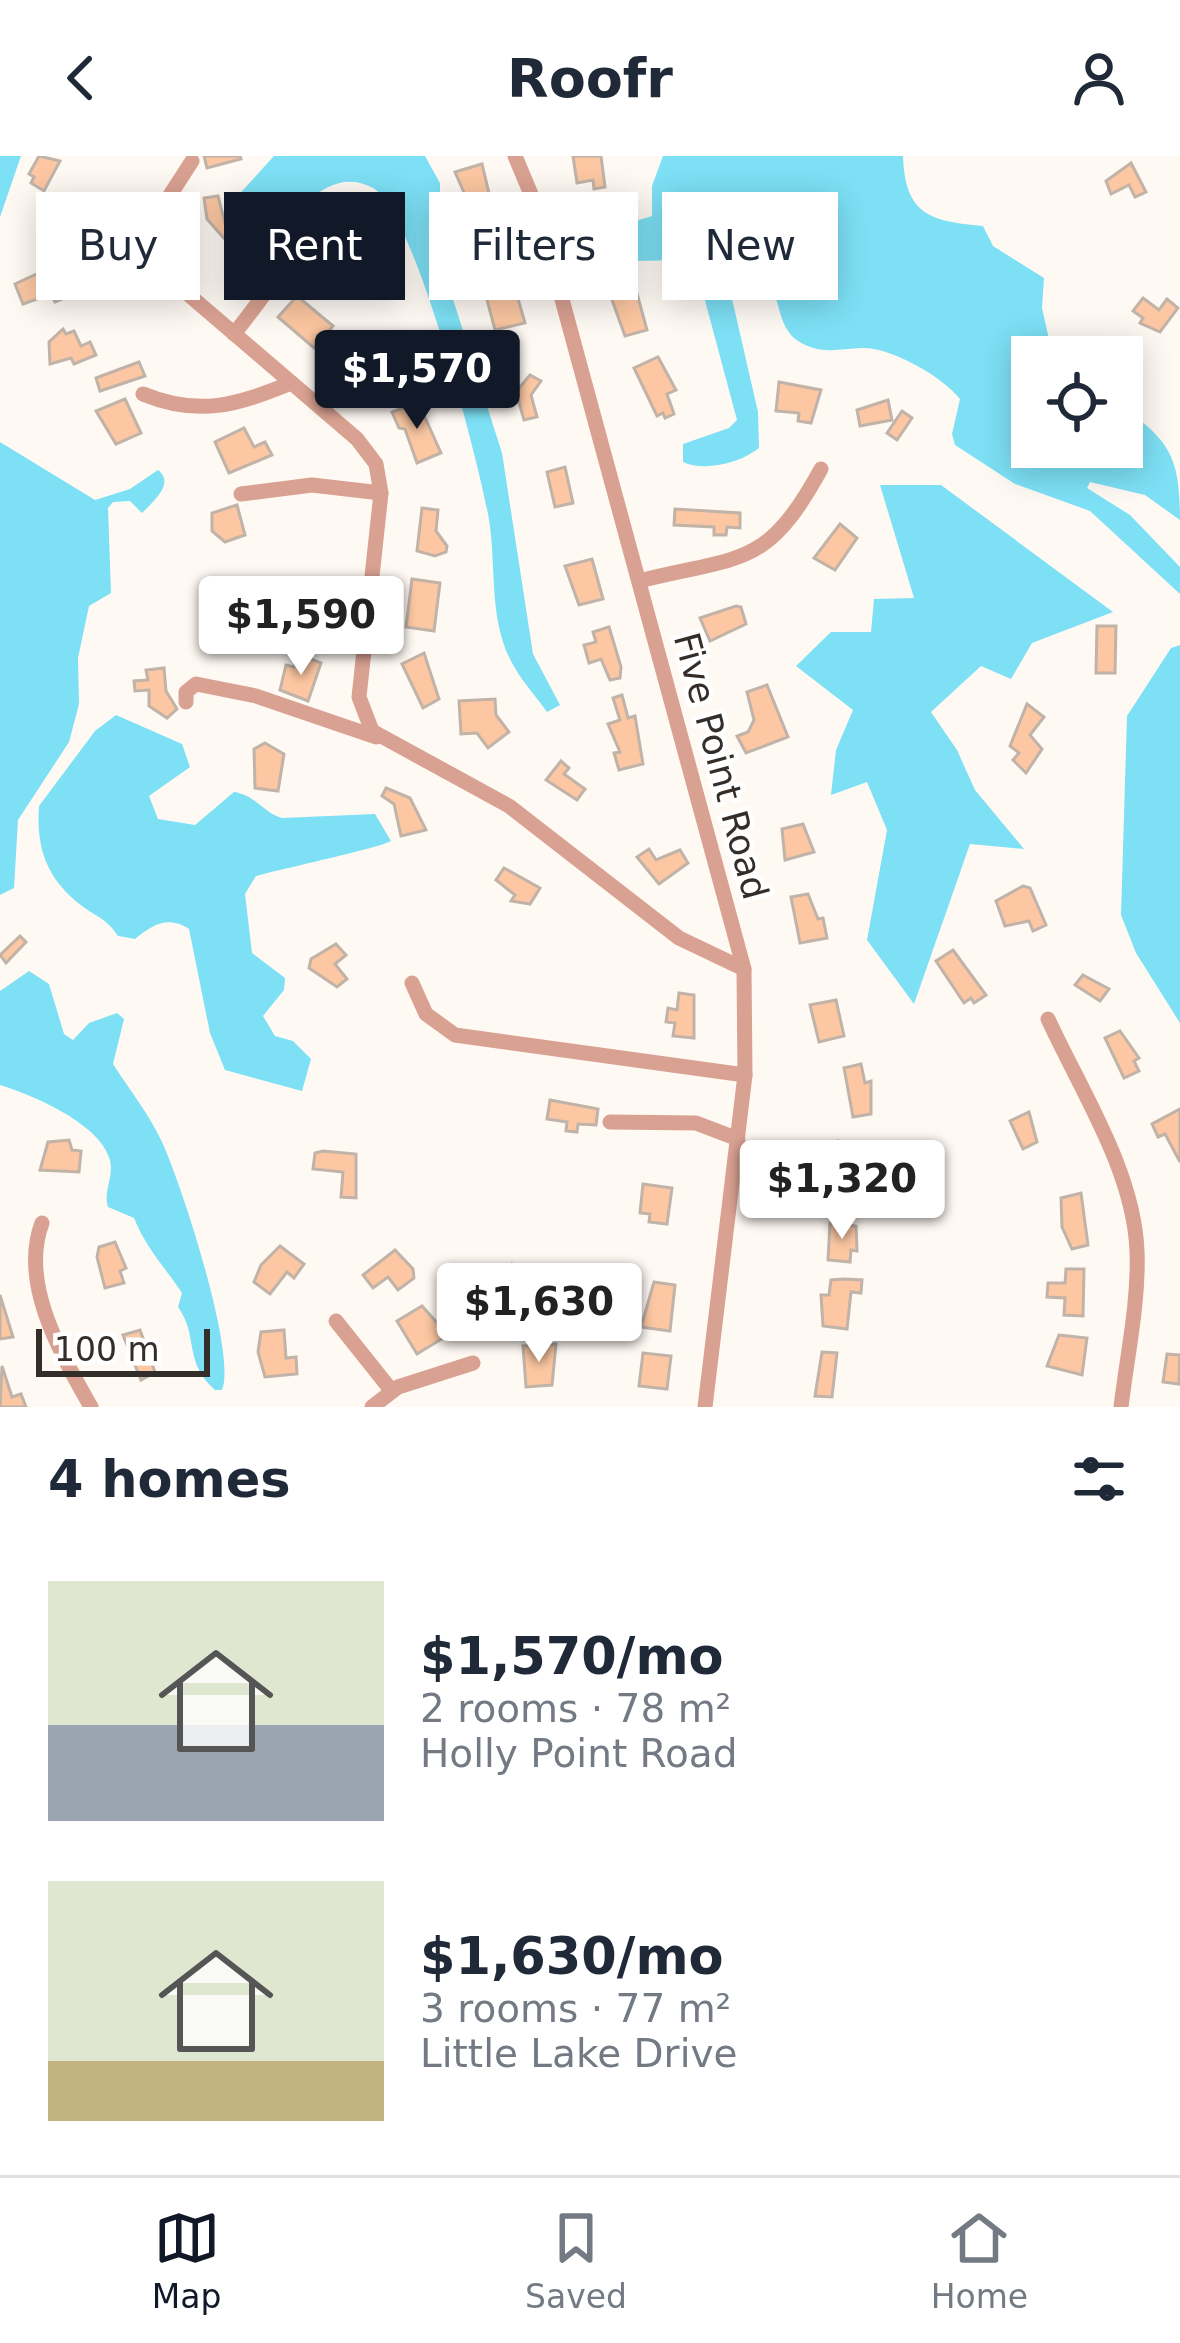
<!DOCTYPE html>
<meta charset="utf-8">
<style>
body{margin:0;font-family:"DejaVu Sans",sans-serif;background:#f2f2f3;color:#1f2937;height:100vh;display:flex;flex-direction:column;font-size:45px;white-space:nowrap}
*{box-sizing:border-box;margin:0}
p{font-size:39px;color:#747a83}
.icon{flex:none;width:66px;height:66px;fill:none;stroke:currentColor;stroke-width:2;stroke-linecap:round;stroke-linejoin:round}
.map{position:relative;height:1251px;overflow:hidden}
.details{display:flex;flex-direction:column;background:#fff;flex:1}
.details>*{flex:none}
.banner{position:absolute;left:36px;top:36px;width:1110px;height:108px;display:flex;gap:24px}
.fabs{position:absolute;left:1011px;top:180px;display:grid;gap:24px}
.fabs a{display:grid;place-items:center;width:132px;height:132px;border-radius:0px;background:#fff;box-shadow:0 6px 30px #0003;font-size:60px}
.scale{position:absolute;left:36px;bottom:30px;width:174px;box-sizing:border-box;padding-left:12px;border:6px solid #342e2a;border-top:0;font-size:33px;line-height:42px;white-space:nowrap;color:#342e2a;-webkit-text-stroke:9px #fff;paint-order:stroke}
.price{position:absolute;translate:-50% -102px;padding:0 27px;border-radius:12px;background:#fff;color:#222;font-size:39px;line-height:78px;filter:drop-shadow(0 3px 6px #0008)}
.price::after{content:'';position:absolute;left:50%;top:72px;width:36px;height:27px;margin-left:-18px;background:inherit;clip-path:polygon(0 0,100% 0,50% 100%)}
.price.active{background:#111827;color:#fff}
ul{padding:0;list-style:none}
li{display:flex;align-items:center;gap:36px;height:300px;padding:0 48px}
li span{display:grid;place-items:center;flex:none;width:336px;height:240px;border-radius:0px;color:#555}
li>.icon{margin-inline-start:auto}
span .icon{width:144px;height:144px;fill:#fffc;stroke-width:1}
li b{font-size:51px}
h2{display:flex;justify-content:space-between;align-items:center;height:144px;padding:0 48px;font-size:51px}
.pill{padding:0 42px;border-radius:0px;background:#fff;box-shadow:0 6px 30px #0003;font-size:42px;line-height:108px}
.pill.active{background:#111827;color:#fff}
header{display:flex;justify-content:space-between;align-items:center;height:156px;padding:0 48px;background:#fff;font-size:54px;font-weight:600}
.tabs{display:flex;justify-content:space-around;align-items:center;height:168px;border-top:3px solid #e0e1e3;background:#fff;font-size:33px;color:#747a83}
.tabs a{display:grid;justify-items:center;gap:6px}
.tabs .active{color:#111827}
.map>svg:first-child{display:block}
.water{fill:#7de0f5}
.building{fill:#fcc7a2;stroke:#c1b3a8;stroke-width:3}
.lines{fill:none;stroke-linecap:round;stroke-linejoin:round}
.minor{stroke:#d9a191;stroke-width:15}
.labels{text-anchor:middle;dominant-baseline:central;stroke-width:9;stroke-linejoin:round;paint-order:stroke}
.street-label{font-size:36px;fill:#342e2a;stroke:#fff}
</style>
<header><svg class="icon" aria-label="back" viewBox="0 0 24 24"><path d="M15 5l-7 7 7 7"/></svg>Roofr<svg class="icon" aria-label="person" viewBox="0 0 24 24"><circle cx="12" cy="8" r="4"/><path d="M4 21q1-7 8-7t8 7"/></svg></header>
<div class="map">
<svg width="1180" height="1251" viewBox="0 0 1180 1251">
<rect width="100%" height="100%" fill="#fff9f4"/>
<g class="water">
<path d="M0,0H21L0,61Z"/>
<path d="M274,0H425L440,27V94L450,112L444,115L502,297L533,498L560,549L547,556C535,539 519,522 510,503C488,459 497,405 488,358C478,304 414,54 373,32C331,9 300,54 273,77L257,78L238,61L234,44Z"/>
<path d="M663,0H903C905,59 930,65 983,70L993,90L1044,122L1042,152L1053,201H1032V291H1122V251C1172,285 1180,305 1180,364L1145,339L1090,326L1087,332L1130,359L1180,411V438L1090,355L1015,328L955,289L952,278L960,243C943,221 891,191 862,192C838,193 820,199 798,185C773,168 783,130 758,113L737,116L730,134L758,256L759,292C741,307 704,316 683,306V288L729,272L737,264L703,137L683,104L591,106L584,86L589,79L652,60V30Z"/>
<path d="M0,286L95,344L130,333L158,314C175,327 154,345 142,357L130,345L113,346L108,352L111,437L89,450L78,502L79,548L69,586L18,664L14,732L0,739Z"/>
<path d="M880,329H941L1113,456L1032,487L1011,523L981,510L931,556L957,594L975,634L1024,693L970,688L914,848L867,784L887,674L867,626L831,639L836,594L853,554L796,510L831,476H871L874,443L914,442Z"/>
<path d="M1180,489V867L1136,797L1121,759L1127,560L1171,492Z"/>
<path d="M116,559L182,588L190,611L149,640L158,663L195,669L234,636C256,639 263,657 282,662L375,658L391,685C383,691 277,714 256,720L245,738L252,797L285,822L284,834L263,860L275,880L293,885L311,903L302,935L225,914L210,877L189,773C168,759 152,769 135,783L118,780C107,763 97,761 82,750C47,723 36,693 39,650L95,575Z"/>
<path d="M29,815L49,828L64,878L73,884L89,867L117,857L124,863L113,908C129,933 149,958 162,986C181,1027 237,1198 222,1234H215C183,1206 199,1180 178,1151L182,1137C164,1110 146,1092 134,1062L108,1051C103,1035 114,1021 110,1004C100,967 32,939 0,929V835Z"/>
</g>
<g class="building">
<path d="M39,0L60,5L44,35L31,27L34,21L29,18Z"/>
<path d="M204,0H240L241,3L207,12Z"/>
<path d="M573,0H601L605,31L594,33L593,24L577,27Z"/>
<path d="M1131,7L1146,36L1135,41L1129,29L1111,38L1106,25Z"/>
<path d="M482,8L494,58L476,64L455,16Z"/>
<path d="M218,40L225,67L247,85L237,97L207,63L204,42Z"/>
<path d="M369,48L376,63L322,84L317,69Z"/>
<path d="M507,105L525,167L495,174L486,140L497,137L494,109Z"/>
<path d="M56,109L69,140L55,146L51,138L23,148L15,128Z"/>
<path d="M636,134L647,174L625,180L611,141Z"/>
<path d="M297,140L333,170L314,192L278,161Z"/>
<path d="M1143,142L1159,154L1167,143L1178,152L1160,176L1140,167L1143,162L1133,155Z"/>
<path d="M63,173L66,178L74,175L81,190L90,186L96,199L74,208L71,202L50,208L49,186Z"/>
<path d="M354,187L376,205L383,197L394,206L380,223L370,214L364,221L342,202Z"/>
<path d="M658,201L676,234L667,238L674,258L665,262L663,257L657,260L634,212Z"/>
<path d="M139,206L145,220L100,235L96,222Z"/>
<path d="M530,219L541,225L531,239L537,261L524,264L516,236Z"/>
<path d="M779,226L821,234L811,267L798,265L799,257L776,255Z"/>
<path d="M125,243L141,277L116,288L96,255Z"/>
<path d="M888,244L892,264L860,270L857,254Z"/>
<path d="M418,246L441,297L417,307L405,273L399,272L392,256Z"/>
<path d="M902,255L912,262L897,284L887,277Z"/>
<path d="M244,272L254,291L265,286L272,299L229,317L215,286Z"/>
<path d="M565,311L573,347L555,351L547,316Z"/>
<path d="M237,349L245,379L225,386L212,375V357Z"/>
<path d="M422,352L438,354L436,375L447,390L446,396L435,400L417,395Z"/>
<path d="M675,353L740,357V372L727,371L726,379H714V371L674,369Z"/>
<path d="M840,368L857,382L835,414L814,402Z"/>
<path d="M592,403L603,443L579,449L565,410Z"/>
<path d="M412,423L440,427L434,475L406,471Z"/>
<path d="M310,424L329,426L325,463L308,460Z"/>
<path d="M736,450L741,451L746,468L710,485L700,462Z"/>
<path d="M1097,470H1116L1115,517H1096Z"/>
<path d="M609,471L621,511L620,522L610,524L601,503L589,507L584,489L596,486L593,476Z"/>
<path d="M424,497L439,543L423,552L402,508Z"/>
<path d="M300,499L321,507L308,545L280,534L286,509L294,511Z"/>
<path d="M164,512L166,535L177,553L167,562L149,550V534L135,535L134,525L148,524L146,514Z"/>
<path d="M767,529L788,581L746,597L737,580L748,576L754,564L747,536Z"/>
<path d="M622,539L628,562L635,560L643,608L619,614L614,597L620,596L608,568L620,564L613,542Z"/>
<path d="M495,543L496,559L509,576L488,592L477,577L461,578L459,545Z"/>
<path d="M1027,548L1044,561L1030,579L1042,593L1026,617L1013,604L1019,597L1010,590Z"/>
<path d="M265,587L284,598L278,635L255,632L254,593Z"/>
<path d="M561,605L569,612L564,618L585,633L577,644L546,624Z"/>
<path d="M386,632L410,642L426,674L401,680L394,648L382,640Z"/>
<path d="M803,668L814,696L785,704L782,673Z"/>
<path d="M649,693L656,704L680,694L688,707L659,728L637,701Z"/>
<path d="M504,712L540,732L530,748L511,745L515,739L496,724Z"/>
<path d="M1023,730L1030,732L1046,769L1033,775L1029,765L1005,770L996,745Z"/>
<path d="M808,738L818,763L823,762L827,782L800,787L791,741Z"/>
<path d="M20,780L26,786L6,807L0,799Z"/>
<path d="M336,788L346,799L335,808L347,823L337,831L309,812L311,803Z"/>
<path d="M953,794L986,839L974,847L971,842L964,847L936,805Z"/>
<path d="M1083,819L1109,833L1100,845L1075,829Z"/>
<path d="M679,837L694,839V882L673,880L675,867L666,866L668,852L677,854Z"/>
<path d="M836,844L844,880L819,886L810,849Z"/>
<path d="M1120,875L1139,902L1134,905L1139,915L1124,922L1105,882Z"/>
<path d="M861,908L865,927L871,925V958L853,961L844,912Z"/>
<path d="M550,944L598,953L596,969L578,968L577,976L566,975L567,966L547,963Z"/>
<path d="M1180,953V1006L1165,978L1158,981L1152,968Z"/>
<path d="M1029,956L1037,986L1023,993L1010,965Z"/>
<path d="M69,984L72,994L81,995L79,1016L40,1014L48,986Z"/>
<path d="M838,985L867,991L866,1012L881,1031L868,1041L866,1059L853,1057L856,1030L834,1024L832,1001H836Z"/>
<path d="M323,995L356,998V1042L341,1041L343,1016L313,1013L315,997Z"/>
<path d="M643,1028L672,1032L667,1068L649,1066L650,1058L640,1057Z"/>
<path d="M1081,1037L1088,1089L1072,1093L1062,1071L1061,1042Z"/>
<path d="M830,1067L856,1070L857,1095L851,1094L850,1106L828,1104Z"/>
<path d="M115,1086L126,1112L120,1115L124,1127L105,1132L97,1101L99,1091Z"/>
<path d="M280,1090L304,1108L294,1122L287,1116L270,1138L254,1126L261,1109Z"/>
<path d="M395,1094L413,1113L414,1122L398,1134L388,1121L373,1132L363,1119Z"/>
<path d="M512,1108L546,1130L530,1155L496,1135Z"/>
<path d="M1066,1113H1084L1083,1160L1064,1159L1065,1142L1047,1141L1048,1127H1065Z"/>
<path d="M844,1123L862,1124L861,1137L851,1136L847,1173L823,1170L821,1139H829L831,1124Z"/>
<path d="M654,1126L675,1129L670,1175L641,1171Z"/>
<path d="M0,1139L13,1181L0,1183Z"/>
<path d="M422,1150L448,1179L417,1198L397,1165Z"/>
<path d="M140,1174L155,1216L141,1224L123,1179Z"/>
<path d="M284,1174L286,1202L296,1201L297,1218L265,1221L258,1196L261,1176Z"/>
<path d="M1059,1179L1087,1182L1082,1219L1047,1210Z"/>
<path d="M556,1188L552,1229L526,1231L523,1190Z"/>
<path d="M822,1196L837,1197L832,1241L815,1240Z"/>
<path d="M643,1197L671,1200L667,1233L639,1230Z"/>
<path d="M1167,1198L1180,1199L1179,1228L1163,1226Z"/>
<path d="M2,1210L12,1241L21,1238L26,1251H0Z"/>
</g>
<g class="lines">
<g class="minor">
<path d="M515,0L538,55L744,813L745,919L705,1251"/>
<path d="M91,55L357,283L376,308L381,337L359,541L372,575L509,650L679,782L744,813"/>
<path d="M134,95L192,5"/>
<path d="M234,178C285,114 281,99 367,90"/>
<path d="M143,238C199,261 237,249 291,227"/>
<path d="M241,338L312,329L381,337"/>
<path d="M639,425C743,399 766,413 821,313"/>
<path d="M186,546V536L196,528L256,540L376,581"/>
<path d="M412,827L426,858L455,879L745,919"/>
<path d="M1048,863C1080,933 1134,1015 1137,1095C1139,1146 1127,1200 1121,1251"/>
<path d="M610,966L696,967L738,983"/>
<path d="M42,1067C19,1128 62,1199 91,1251"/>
<path d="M336,1165L391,1234"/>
<path d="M372,1251L398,1231L473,1207"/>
</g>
</g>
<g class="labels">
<g class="street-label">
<text transform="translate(721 610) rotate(75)">Five Point Road</text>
</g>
</g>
</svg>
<div class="fabs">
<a><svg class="icon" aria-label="locate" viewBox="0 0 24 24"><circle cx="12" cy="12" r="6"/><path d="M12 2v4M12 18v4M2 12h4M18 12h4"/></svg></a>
</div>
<div class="scale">100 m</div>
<b class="price active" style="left:417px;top:276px">$1,570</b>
<b class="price" style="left:301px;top:522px">$1,590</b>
<b class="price" style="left:842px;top:1086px">$1,320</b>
<b class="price" style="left:539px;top:1209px">$1,630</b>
<div class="banner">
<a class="pill">Buy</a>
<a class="pill active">Rent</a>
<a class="pill">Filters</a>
<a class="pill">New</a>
</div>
</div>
<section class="details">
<h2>4 homes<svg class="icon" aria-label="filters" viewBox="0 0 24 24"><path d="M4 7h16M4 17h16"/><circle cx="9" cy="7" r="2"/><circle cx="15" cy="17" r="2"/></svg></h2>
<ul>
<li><span style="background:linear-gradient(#dfe7d0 60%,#9aa5b1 0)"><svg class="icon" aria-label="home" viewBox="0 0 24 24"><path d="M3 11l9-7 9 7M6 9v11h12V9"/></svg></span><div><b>$1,570/mo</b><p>2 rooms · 78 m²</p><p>Holly Point Road</p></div></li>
<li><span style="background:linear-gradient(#dfe7d0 75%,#c2b280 0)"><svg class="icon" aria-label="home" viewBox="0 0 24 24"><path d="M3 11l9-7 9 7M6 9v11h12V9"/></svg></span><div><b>$1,630/mo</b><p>3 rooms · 77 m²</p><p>Little Lake Drive</p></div></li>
</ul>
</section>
<nav class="tabs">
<a class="active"><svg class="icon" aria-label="map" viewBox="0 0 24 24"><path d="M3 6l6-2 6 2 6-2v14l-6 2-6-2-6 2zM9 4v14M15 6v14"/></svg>Map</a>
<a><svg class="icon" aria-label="saved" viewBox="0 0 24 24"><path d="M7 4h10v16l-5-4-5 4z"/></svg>Saved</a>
<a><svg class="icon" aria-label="home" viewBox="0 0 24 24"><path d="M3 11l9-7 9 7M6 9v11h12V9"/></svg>Home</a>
</nav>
